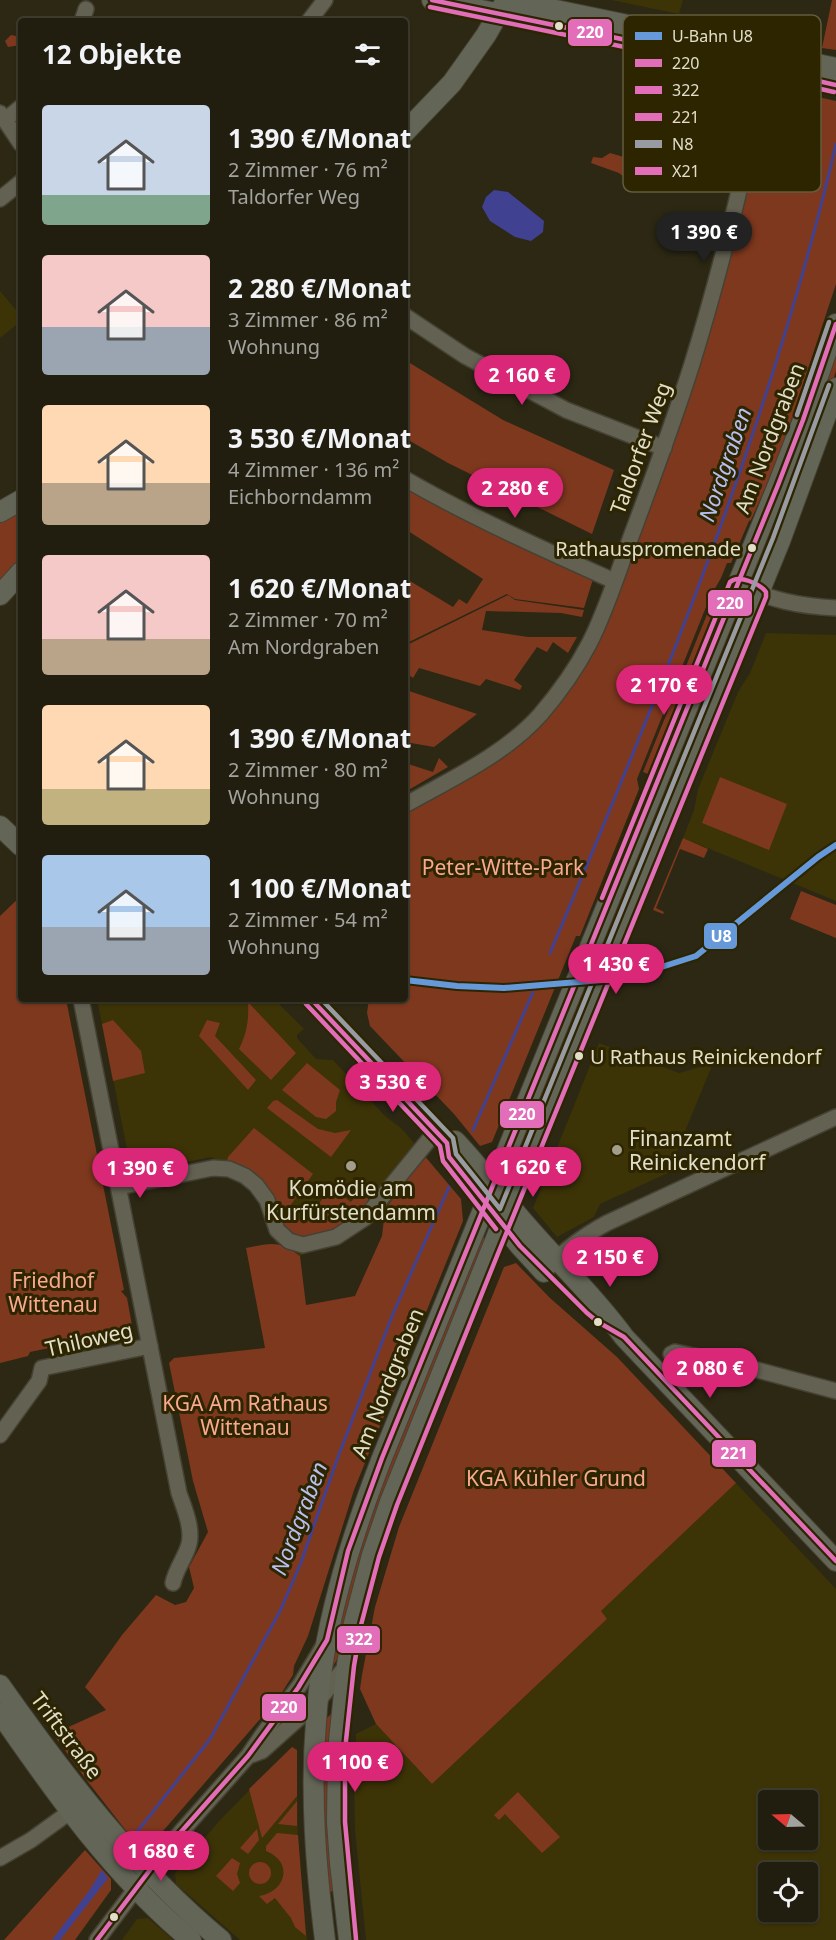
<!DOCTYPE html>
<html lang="de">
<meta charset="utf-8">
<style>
body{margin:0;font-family:"Noto Sans",sans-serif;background:#2d2b1d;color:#f1f3f6;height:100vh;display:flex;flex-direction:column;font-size:22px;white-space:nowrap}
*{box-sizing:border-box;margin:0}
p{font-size:20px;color:#a2a29e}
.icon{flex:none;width:33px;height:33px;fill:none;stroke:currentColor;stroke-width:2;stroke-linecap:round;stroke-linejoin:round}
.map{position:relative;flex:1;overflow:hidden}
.side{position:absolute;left:18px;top:18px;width:390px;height:984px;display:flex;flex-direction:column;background:#211e0f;border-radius:6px;box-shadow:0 2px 4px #0004,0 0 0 2px #3e3c2f}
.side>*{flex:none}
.needle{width:39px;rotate:289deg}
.fabs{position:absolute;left:758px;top:1790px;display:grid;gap:12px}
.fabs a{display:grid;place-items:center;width:60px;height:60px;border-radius:6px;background:#211e0f;box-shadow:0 2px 4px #0004,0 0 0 2px #3e3c2f;font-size:30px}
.price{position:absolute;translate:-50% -51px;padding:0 14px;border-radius:21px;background:#db2777;color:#fff;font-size:20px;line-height:39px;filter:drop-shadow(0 2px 3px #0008)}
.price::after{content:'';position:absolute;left:50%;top:36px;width:18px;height:14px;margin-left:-9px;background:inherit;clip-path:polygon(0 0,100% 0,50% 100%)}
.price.current{background:#222;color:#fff}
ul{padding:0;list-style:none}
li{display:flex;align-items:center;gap:18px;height:150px;padding:0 24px}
li span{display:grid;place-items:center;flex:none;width:168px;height:120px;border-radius:6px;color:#555}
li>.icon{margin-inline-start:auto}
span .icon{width:72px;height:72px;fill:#fffc;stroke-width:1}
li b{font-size:26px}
h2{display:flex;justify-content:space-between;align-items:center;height:72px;padding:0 24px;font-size:26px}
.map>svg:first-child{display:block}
.built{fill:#3c3307;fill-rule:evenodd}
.green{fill:#7e381e}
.water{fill:#414192}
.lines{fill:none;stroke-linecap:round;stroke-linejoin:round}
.stream{stroke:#414192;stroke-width:3}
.minor-casing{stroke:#454234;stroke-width:18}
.major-casing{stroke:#454234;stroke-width:22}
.minor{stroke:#636152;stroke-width:15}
.major{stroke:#636657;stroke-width:20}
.bus-1-casing{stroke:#2c2500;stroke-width:9}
.bus-2-casing{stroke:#2c2500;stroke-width:9}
.bus-3-casing{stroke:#2c2500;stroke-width:9}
.bus-4-casing{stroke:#2c2500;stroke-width:9}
.bus-5-casing{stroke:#2c2500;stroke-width:9}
.bus-1{stroke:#e26db8;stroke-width:4.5}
.bus-2{stroke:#e26db8;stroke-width:4.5}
.bus-3{stroke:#e26db8;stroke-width:4.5}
.bus-4{stroke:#989ba2;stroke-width:4.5}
.bus-5{stroke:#e26db8;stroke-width:4.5}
.metro-1-casing{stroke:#2c2500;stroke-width:10}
.metro-1{stroke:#6699d9;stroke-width:6}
.bus-dot{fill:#e2deca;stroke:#2c2500;stroke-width:2}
.poi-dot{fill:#a29e8a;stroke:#2c2500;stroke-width:2}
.labels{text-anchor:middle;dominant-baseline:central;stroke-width:6;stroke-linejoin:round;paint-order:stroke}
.bus-label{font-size:20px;fill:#e2deca;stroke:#2c2500;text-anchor:end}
.street-label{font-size:21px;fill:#e2deca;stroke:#2c2500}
.park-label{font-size:21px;fill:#faa88e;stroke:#2c2500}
.poi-label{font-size:21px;fill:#e2deca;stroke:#2c2500;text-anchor:start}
.water-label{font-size:22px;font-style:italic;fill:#b8c0f1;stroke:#2c2500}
.key{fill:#2c2500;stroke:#635c3d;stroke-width:1.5}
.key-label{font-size:16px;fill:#e2deca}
.line-badge{stroke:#2c2500;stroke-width:2}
.badge-label{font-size:16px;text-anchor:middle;font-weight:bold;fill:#fff}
</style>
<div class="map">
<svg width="836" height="1940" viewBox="0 0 836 1940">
<rect width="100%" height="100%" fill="#2c2814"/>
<g class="built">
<path d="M611,0H683L679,14Z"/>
<path d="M0,291L21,316V321L0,338Z"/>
<path d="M766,633L836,635V901L683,838L694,810L698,789L738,692L750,673Z"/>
<path d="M97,999H274L304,1029L297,1035V1038L316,1059L333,1060L384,1115L402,1129L423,1154L385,1210L345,1237L300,1256L290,1248L274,1242L285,1234L267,1193L226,1165L211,1157L137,1172L131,1169Z"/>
<path d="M599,1043L679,1073L713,1063L668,1173L600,1204L594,1217L557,1237L533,1208Z"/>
<path d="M736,1483L836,1589V1940H366L355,1830L354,1785L356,1734L376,1724L432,1784L607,1619L600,1611ZM768,1800H807V1839H768ZM768,1872H807V1911H768Z"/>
<path d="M292,1747L297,1785L298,1846L307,1940H240L176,1884L175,1873L220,1820Z"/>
<path d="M148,1918L173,1940H122L137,1919Z"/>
</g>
<g class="green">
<path d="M832,0H836V50L822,48Z"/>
<path d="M11,35L21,37V45L8,47L5,41Z"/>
<path d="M769,86L836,101V284L786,436L767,484L751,520L749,521L731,563H727L721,578L710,597L637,779L639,789L580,936H576L492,1142L480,1146L454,1114L370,1026L367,1013L369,999H405V812L465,778L583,666L726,273L749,182L746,180L747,178H750L755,160L752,158C764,138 766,110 769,86Z"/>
<path d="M610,153L645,163L639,177H624L619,173L591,163L593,157L602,158Z"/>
<path d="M836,343V371L814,436L761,575L750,570Z"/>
<path d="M405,360L503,420L614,470L592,534L448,463L405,438Z"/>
<path d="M405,485L594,576L584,608L515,599L507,594L405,644V578L453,607L459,599L467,604L483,579L405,529Z"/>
<path d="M21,507V560L0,585V520Z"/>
<path d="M508,595L515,600L584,610L582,617L561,613L486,611L482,630L528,637H577L568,653L553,642L547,652L537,647L514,680L522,686L520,690L486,679L480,686L419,668L413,678L405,672V646Z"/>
<path d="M710,607L717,611L710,622L648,774L643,772Z"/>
<path d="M731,616L742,621L676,784L664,780Z"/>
<path d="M409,691L477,714L434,747L405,742V697Z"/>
<path d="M439,758L448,767L405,792V763L433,772Z"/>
<path d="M720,777L787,804L769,850L702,823Z"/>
<path d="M662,785L673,790L613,930L607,928Z"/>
<path d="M683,838L708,849L704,858L680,849L656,908L664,912L663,914L653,910Z"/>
<path d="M801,891L836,905V938L790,919Z"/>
<path d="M21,896V999H66L124,1290L121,1291L127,1298L133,1331L129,1336L68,1347L64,1345L30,1352L28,1356L0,1363V916Z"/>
<path d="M592,957L603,962L525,1149L520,1146L533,1114L547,1068Z"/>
<path d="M248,1002L296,1053L271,1080L239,1049C247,1033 249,1019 248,1002Z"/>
<path d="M113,1020L141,1051L145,1073L113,1081L102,1024Z"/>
<path d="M207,1020L220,1023L215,1036L256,1080L248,1090L199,1036Z"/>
<path d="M307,1063L340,1090L336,1102V1111L326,1119L316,1117L282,1090Z"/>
<path d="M277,1100L318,1129L335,1133L351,1130L331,1157L267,1108L273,1101Z"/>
<path d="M254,1128L313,1174L287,1210L304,1224L331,1187L351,1202L362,1188L369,1201C355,1217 327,1244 304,1240C298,1239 292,1236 286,1234L267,1193L226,1165L228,1157Z"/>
<path d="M423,1154L461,1199L463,1221L354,1490L308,1636L294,1666L293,1675L281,1694L261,1718L150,1846H138L88,1782L53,1734L106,1710L85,1687L122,1635L156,1595L175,1605L186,1602L194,1588L189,1567L208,1532L193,1481L169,1363L174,1358L265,1348L246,1248C271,1243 279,1240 300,1256L306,1305L355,1296L382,1236L385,1210Z"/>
<path d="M480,1233L485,1239L461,1297L449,1341L339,1656L331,1670L355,1549Z"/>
<path d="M516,1263L550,1298L617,1357L736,1483L601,1611L607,1619L432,1784L376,1724L360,1689L362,1675L375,1607L399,1527L504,1267Z"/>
<path d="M335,1710L337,1891L324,1892L322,1723Z"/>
<path d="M292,1747L297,1750V1796L262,1838L249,1789Z"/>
<path d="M518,1792L560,1837L542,1853L505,1814L499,1820L494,1815Z"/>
<path d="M297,1801V1826L278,1824Z"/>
<path d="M257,1829L259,1840L248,1854L240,1848Z"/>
<path d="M277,1833L298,1835L306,1936L295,1927L291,1918L275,1898L267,1904L259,1896C286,1892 294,1862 266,1851V1846Z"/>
<path d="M85,1850L111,1879V1890L75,1940H4Z"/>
<path d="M232,1858L240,1863L237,1874L240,1883L233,1891L216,1876Z"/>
<circle cx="260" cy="1873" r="11"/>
</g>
<g class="water">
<path d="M494,190L508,192L544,221L543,232L531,241L515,237L490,221L482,207L486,197Z"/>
<path d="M102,1870L108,1878L60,1940H52L89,1891Z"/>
</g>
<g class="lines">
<g class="stream">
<path d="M550,953C661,689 771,424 836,144"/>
<path d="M473,1130L533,992"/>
<path d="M133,1837L210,1739L280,1611L300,1565L338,1457L392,1316L449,1187"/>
</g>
<g class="minor-casing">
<g id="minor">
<path d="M82,21L86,9"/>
<path d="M309,21L325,0"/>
<path d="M0,113L21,144"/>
<path d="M5,120L21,107"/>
<path d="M0,199L21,182"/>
<path d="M405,316L465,356L566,410L664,448"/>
<path d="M405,479C473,518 543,549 614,581"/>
<path d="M737,585C773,600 797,606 836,608"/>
<path d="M405,805C451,779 504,755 540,715C558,694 576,669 589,644C608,607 620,565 635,526C655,472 675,418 692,364C723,264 746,162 770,61"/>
<path d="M81,999L179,1493C184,1508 193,1528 189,1544C186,1557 176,1568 173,1583"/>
<path d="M119,1187L213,1168L229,1169L245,1176L256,1185L267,1200L277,1230L289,1241L303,1245L336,1237L365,1218L436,1131"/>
<path d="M550,1266C567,1247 585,1235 607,1223L836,1117"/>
<path d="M671,1354L675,1352L746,1367L836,1391"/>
<path d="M0,1435L39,1381L42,1368L150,1346"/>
<path d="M251,1755L262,1751L318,1701L347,1665"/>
<path d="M0,1858L31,1840L78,1806"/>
<path d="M97,1940L165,1850L248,1756L263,1734L300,1685L324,1645"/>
</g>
</g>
<g class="major-casing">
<g id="major">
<path d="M432,0L748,65L836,85"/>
<path d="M507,0L836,68"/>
<path d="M405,132L452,83L486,35L504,4"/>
<path d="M0,512L21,500"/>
<path d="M0,595L21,572"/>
<path d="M0,826L21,846"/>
<path d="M311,999L447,1143L449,1157L520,1246L544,1272"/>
<path d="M447,1143L455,1141C481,1168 502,1198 527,1226C559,1263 595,1297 624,1337L836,1561"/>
<path d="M0,1685C65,1777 133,1867 221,1940"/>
<path d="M0,1713C56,1794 114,1876 191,1940"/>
<path d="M325,1940C316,1868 310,1795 316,1722C322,1631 349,1543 382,1458L778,485L803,420L836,324"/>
<path d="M349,1940L340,1863L337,1822L338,1750L347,1665L354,1623L372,1555L390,1502L490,1253L780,541L836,388"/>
</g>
</g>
<use href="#minor" class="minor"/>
<use href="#major" class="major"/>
<g class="bus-1-casing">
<g id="bus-1">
<path d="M432,0L748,65L836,85"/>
<path d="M97,1940L165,1850L248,1756L298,1688L327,1640L348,1551L382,1458L778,485L803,420L836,324"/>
</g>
</g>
<g class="bus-2-casing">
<g id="bus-2">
<path d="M306,1004L440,1146L443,1161L496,1229"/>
<path d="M356,1939L345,1822V1750L354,1666L361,1625L379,1557L397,1505L497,1256L766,597V592C760,584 739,574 730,582L602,898"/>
</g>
</g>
<g class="bus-3-casing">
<path id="bus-3" d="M311,999L447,1143L449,1157L520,1246L587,1313L598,1322L624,1337L836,1561"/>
</g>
<g class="bus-4-casing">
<g id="bus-4">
<path d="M797,415L829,322"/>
<path d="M321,999L453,1138L456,1154L500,1209L773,538L829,385"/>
</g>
</g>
<g class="bus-5-casing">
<path id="bus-5" d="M430,7L746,72L834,92"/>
</g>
<use href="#bus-1" class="bus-1"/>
<use href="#bus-2" class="bus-2"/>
<use href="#bus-3" class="bus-3"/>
<use href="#bus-4" class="bus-4"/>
<use href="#bus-5" class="bus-5"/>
<g class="metro-1-casing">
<path id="metro-1" d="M405,980L457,986L504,988L627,978L696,956L818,857L836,845"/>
</g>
<use href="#metro-1" class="metro-1"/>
</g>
<g class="bus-dot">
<circle cx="559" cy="26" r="5"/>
<circle cx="752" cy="548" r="5"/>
<circle cx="579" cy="1056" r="5"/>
<circle cx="598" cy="1322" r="5"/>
<circle cx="114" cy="1917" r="5"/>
</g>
<g class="poi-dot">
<circle cx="617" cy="1150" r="6"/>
<circle cx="351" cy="1166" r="6"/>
</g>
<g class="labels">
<g class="bus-label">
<text x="741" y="548">Rathauspromenade</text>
<text x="590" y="1056" text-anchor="start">U Rathaus Reinickendorf</text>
</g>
<g class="street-label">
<text transform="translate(769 438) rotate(-69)">Am Nordgraben</text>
<text transform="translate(640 448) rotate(-70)">Taldorfer Weg</text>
<text transform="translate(89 1339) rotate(-13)">Thiloweg</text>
<text transform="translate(387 1383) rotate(-68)">Am Nordgraben</text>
<text transform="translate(67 1735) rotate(53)">Triftstraße</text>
</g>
<g class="park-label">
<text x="503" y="867">Peter-Witte-Park</text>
<text x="53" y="1280">Friedhof<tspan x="53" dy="24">Wittenau</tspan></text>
<text x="245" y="1403">KGA Am Rathaus<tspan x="245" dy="24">Wittenau</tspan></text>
<text x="556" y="1478">KGA Kühler Grund</text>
</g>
<g class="poi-label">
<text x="629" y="1138">Finanzamt<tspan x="629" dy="24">Reinickendorf</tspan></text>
<text x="351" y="1188" text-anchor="middle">Komödie am<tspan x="351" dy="24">Kurfürstendamm</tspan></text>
</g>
<g class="water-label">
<text transform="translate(724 464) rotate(-71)">Nordgraben</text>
<text transform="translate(298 1518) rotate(-69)">Nordgraben</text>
</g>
</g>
<rect x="623" y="15" width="198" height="177" rx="9" class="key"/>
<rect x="635" y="32" width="27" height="8" fill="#6699d9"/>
<rect x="635" y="59" width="27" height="8" fill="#e26db8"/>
<rect x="635" y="86" width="27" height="8" fill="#e26db8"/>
<rect x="635" y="113" width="27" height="8" fill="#e26db8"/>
<rect x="635" y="140" width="27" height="8" fill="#989ba2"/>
<rect x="635" y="167" width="27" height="8" fill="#e26db8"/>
<g class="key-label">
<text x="672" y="42">U-Bahn U8</text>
<text x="672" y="69">220</text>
<text x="672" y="96">322</text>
<text x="672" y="123">221</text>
<text x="672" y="150">N8</text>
<text x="672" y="177">X21</text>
</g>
<g class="line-badge">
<rect x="567" y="18" width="46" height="29" rx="6" fill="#e26db8"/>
<rect x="707" y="589" width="46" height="28" rx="6" fill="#e26db8"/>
<rect x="703" y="922" width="35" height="28" rx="6" fill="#6699d9"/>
<rect x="499" y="1100" width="46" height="29" rx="6" fill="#e26db8"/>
<rect x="711" y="1439" width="46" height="29" rx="6" fill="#e26db8"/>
<rect x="336" y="1625" width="45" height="29" rx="6" fill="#e26db8"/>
<rect x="261" y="1693" width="46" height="29" rx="6" fill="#e26db8"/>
</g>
<g class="badge-label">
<text x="590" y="38">220</text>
<text x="730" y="609">220</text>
<text x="721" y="942">U8</text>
<text x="522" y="1120">220</text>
<text x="734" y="1459">221</text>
<text x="359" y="1645">322</text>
<text x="284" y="1713">220</text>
</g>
</svg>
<div class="fabs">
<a><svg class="needle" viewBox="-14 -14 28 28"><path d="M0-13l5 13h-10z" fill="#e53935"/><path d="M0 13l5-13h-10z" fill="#a2a29e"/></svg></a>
<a><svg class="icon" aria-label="locate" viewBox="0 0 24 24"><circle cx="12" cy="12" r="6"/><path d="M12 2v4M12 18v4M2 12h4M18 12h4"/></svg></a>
</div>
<b class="price current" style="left:704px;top:263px">1 390 €</b>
<b class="price" style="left:522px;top:406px">2 160 €</b>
<b class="price" style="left:515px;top:519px">2 280 €</b>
<b class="price" style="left:664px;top:716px">2 170 €</b>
<b class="price" style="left:616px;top:995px">1 430 €</b>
<b class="price" style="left:393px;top:1113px">3 530 €</b>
<b class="price" style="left:533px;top:1198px">1 620 €</b>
<b class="price" style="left:140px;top:1199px">1 390 €</b>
<b class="price" style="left:610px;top:1288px">2 150 €</b>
<b class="price" style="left:710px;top:1399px">2 080 €</b>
<b class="price" style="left:355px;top:1793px">1 100 €</b>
<b class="price" style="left:161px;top:1882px">1 680 €</b>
<section class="side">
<h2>12 Objekte<svg class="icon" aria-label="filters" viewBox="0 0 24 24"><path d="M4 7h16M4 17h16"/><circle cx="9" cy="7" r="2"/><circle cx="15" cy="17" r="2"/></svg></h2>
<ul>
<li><span style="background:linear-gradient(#c9d6e8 75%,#7fa58c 0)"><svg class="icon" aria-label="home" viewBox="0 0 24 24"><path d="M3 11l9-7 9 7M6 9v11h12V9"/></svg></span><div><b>1 390 €/Monat</b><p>2 Zimmer · 76 m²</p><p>Taldorfer Weg</p></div></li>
<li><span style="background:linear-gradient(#f6c9c9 60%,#9aa5b1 0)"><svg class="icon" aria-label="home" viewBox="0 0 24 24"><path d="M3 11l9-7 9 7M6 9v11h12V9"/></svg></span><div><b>2 280 €/Monat</b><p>3 Zimmer · 86 m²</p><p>Wohnung</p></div></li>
<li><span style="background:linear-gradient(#ffd9b3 65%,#b9a48a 0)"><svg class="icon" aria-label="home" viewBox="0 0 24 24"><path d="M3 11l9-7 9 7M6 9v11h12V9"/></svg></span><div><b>3 530 €/Monat</b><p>4 Zimmer · 136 m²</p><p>Eichborndamm</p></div></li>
<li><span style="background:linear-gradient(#f6c9c9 70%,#b9a48a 0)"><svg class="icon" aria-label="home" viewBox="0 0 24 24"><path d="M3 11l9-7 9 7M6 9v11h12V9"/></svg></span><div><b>1 620 €/Monat</b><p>2 Zimmer · 70 m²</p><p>Am Nordgraben</p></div></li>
<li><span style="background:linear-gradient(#ffd9b3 70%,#c2b280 0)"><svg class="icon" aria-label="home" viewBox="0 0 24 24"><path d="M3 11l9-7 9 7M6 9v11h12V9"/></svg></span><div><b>1 390 €/Monat</b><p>2 Zimmer · 80 m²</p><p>Wohnung</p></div></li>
<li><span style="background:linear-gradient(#a9c7e8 60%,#9aa5b1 0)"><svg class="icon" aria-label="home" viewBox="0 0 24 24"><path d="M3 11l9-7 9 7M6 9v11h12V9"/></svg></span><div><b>1 100 €/Monat</b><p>2 Zimmer · 54 m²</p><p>Wohnung</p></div></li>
</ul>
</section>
</div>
